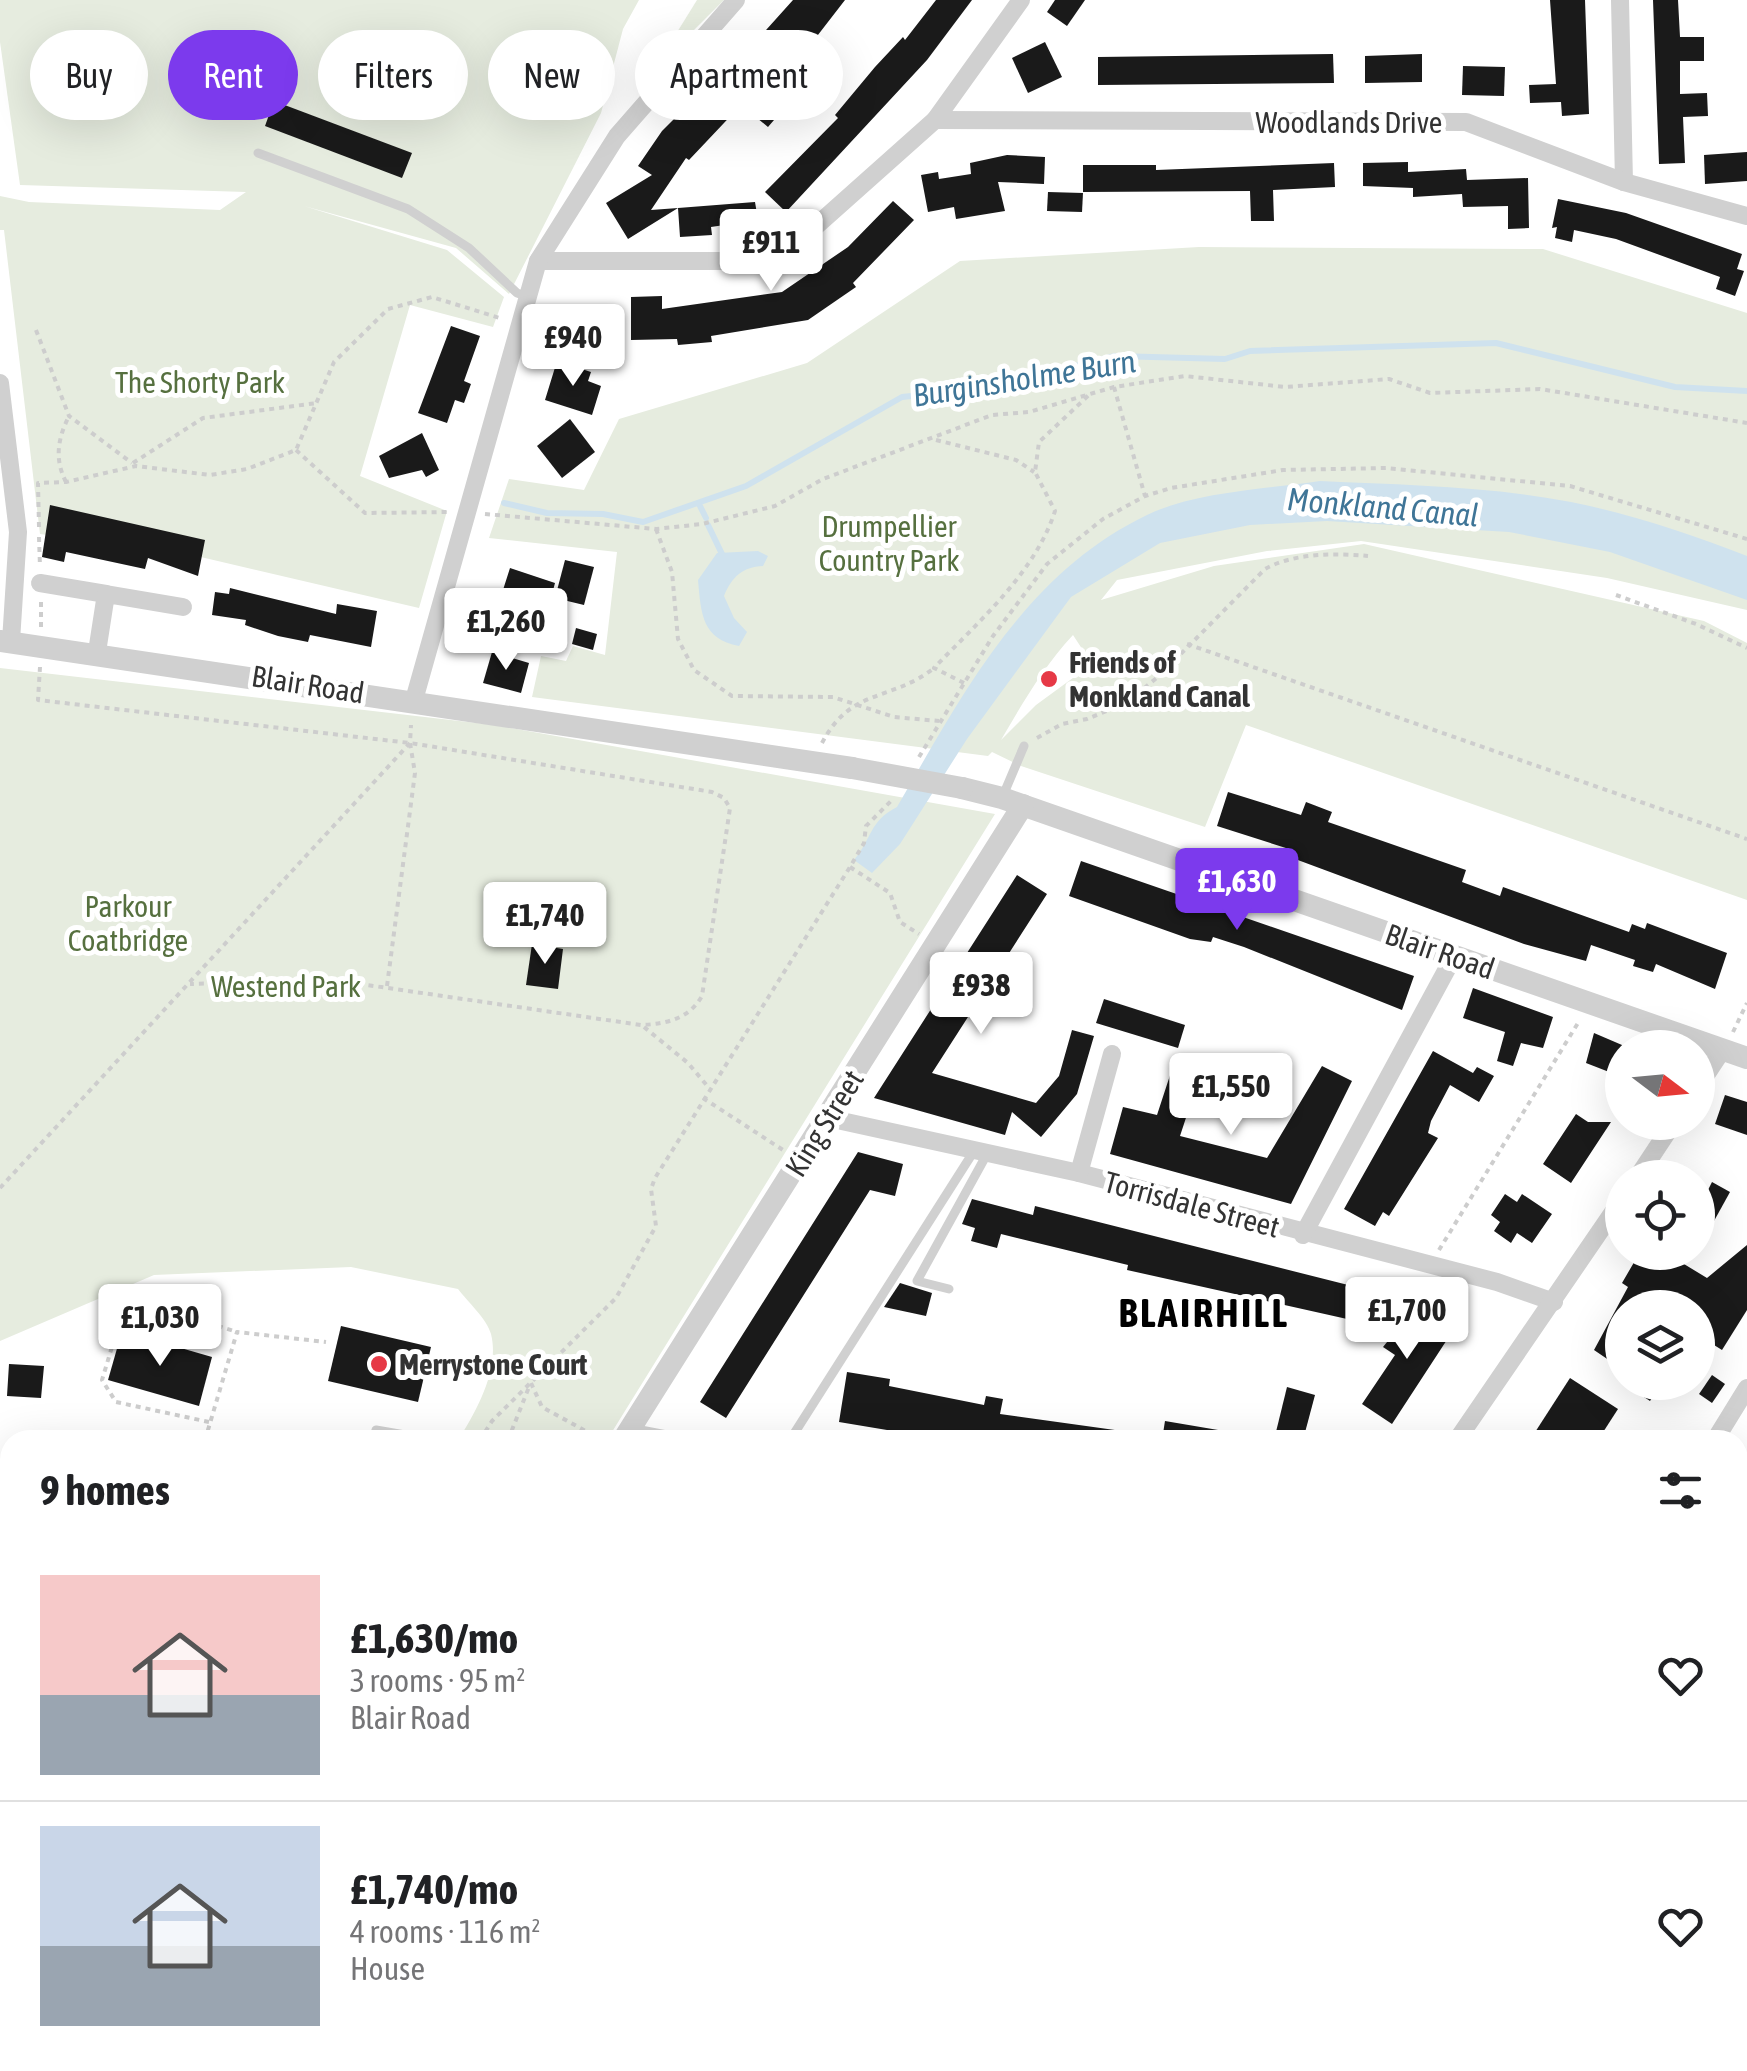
<!DOCTYPE html>
<meta charset="utf-8">
<style>
body{margin:0;font-family:"Asap Condensed",sans-serif;background:#f6f6f6;color:#202124;height:100vh;display:flex;flex-direction:column;font-size:38px;white-space:nowrap}
*{box-sizing:border-box;margin:0}
p{font-size:32px;color:#757577}
.icon{flex:none;width:55px;height:55px;fill:none;stroke:currentColor;stroke-width:2;stroke-linecap:round;stroke-linejoin:round}
.map{position:relative;flex:1;overflow:hidden}
.sheet{position:absolute;left:0px;top:1430px;width:1748px;height:642px;display:flex;flex-direction:column;background:#fff;border-radius:30px 30px 0 0;box-shadow:0 10px 40px #0002}
.sheet>*{flex:none}
.hud{position:absolute;left:30px;top:30px;width:1000px;height:90px;display:flex;gap:20px}
.needle{width:65px;rotate:106deg}
.controls{position:absolute;left:1605px;top:1030px;display:grid;gap:20px}
.controls a{display:grid;place-items:center;width:110px;height:110px;border-radius:50%;background:#fff;box-shadow:0 10px 40px #0002;font-size:50px}
.price{position:absolute;translate:-50% -85px;padding:0 22px;border-radius:10px;background:#fff;color:#222;font-size:32px;line-height:65px;filter:drop-shadow(0 2px 5px #0008)}
.price::after{content:'';position:absolute;left:50%;top:60px;width:30px;height:22px;margin-left:-15px;background:inherit;clip-path:polygon(0 0,100% 0,50% 100%)}
.price.selected{background:#7c3aed;color:#fff}
ul{padding:0;list-style:none}
li{display:flex;align-items:center;gap:30px;height:250px;padding:0 40px}
li+li{border-top:2px solid #e0e0e0}
li span{display:grid;place-items:center;flex:none;width:280px;height:200px;border-radius:0px;color:#555}
li>.icon{margin-inline-start:auto}
span .icon{width:120px;height:120px;fill:#fffc;stroke-width:1}
li b{font-size:42px}
h2{display:flex;justify-content:space-between;align-items:center;height:120px;padding:0 40px;font-size:42px}
.pill{padding:0 35px;border-radius:45px;background:#fff;box-shadow:0 10px 40px #0002;font-size:35px;line-height:90px}
.pill.selected{background:#7c3aed;color:#fff}
.map>svg:first-child{display:block}
.green{fill:#e6ecdf;fill-rule:evenodd}
.water{fill:#cfe2ee}
.lines{fill:none;stroke-linecap:round;stroke-linejoin:round}
.stream{stroke:#cfe2ee;stroke-width:6}
.building{fill:#1a1a1a}
.path{stroke:#cdcdcd;stroke-width:4;stroke-dasharray:5 5;stroke-linecap:butt}
.service{stroke:#d0d0d0;stroke-width:9}
.minor{stroke:#d0d0d0;stroke-width:18}
.tertiary{stroke:#d0d0d0;stroke-width:22}
.primary{stroke:#ababab;stroke-width:28}
.tertiary-bridge{stroke:#d0d0d0;stroke-width:22}
.poi-dot{fill:#e63946;stroke:#fff;stroke-width:4}
.labels{text-anchor:middle;dominant-baseline:central;stroke-width:10;stroke-linejoin:round;paint-order:stroke}
.street-label{font-size:30px;fill:#333;stroke:#fff}
.park-label{font-size:30px;fill:#56703f;stroke:#fff}
.poi-label{font-size:30px;font-weight:bold;fill:#333;stroke:#fff;text-anchor:start}
.water-label{font-size:32px;font-style:italic;fill:#3f7597;stroke:#fff}
.district-label{font-size:40px;font-weight:bold;letter-spacing:2.5px;fill:#000;stroke:#fff}
</style>
<div class="map">
<svg width="1747" height="2071" viewBox="0 0 1747 2071">
<rect width="100%" height="100%" fill="#fff"/>
<g class="green">
<path d="M0,0H639L623,29L601,113L509,294L456,248L304,206L447,250L504,297L493,327L410,305L360,476L447,511L419,608L188,554L40,534L4,230H0V196L29,202L220,210L246,192L20,185L0,42Z"/>
<path d="M697,0H724L653,71Z"/>
<path d="M1199,247L1543,249L1747,313V610L1607,578L1361,541L1267,551L1117,580L1101,600L1214,566L1364,544L1704,621L1747,643V900L1246,725L1205,827L1021,766L992,752L988,756L532,697L541,656L566,661L573,646L605,655L617,552L489,538L509,479L584,490L619,419L807,363L960,261ZM1073,635L1092,664L1036,705L1001,740C1022,704 1044,666 1073,635Z"/>
<path d="M0,668L494,725L995,814L607,1440H458C476,1412 500,1369 491,1334C487,1319 467,1301 458,1289L351,1267L154,1275L0,1341Z"/>
<path d="M171,2063H344L342,2071H177Z"/>
</g>
<g class="water">
<path d="M1320,481C1404,485 1488,486 1571,502C1631,514 1690,534 1747,556V600L1610,552L1509,532L1327,521L1250,525L1160,543L1071,597L967,739L900,844L872,873L854,860C872,839 869,821 897,807C962,695 1024,574 1147,515C1194,492 1267,489 1320,481Z"/>
<path d="M758,551L768,556L763,566C742,567 732,577 724,596L734,618L747,632L739,646C702,639 701,614 698,580L717,553Z"/>
</g>
<g class="lines">
<g class="stream">
<path d="M504,503L547,513L603,514L643,522L746,486L902,397L988,388L1115,356L1225,359L1250,351L1496,343L1675,387L1747,391"/>
<path d="M699,504L706,518"/>
<path d="M708,525L722,554"/>
</g>
</g>
<g class="building">
<path d="M793,0H845L797,62L788,55L756,94L780,113L768,127L741,105L689,160L686,158L651,210L678,208L628,239L606,203L652,175L638,166L662,131L706,87L711,91Z"/>
<path d="M936,0H972L927,60L786,212L765,192L838,118L835,115L875,67L903,37L905,40Z"/>
<path d="M1055,0H1085L1067,26L1047,12Z"/>
<path d="M1550,0H1585L1589,114L1562,116L1561,102L1530,103L1529,85L1556,84Z"/>
<path d="M1653,0H1678L1680,37H1704V61H1680V94L1707,93L1708,116L1683,117L1685,163L1659,164Z"/>
<path d="M1045,42L1062,77L1028,93L1012,58Z"/>
<path d="M1333,54L1334,83L1098,85V57Z"/>
<path d="M1422,54V82L1365,83V56Z"/>
<path d="M1463,66L1505,67L1504,96L1462,95Z"/>
<path d="M274,101L412,153L402,178L265,126Z"/>
<path d="M1747,152V181L1705,184L1704,155Z"/>
<path d="M1007,155L1045,157L1044,184L998,182L1005,211L956,219L954,207L928,212L921,175L938,172L939,179L971,174L970,163Z"/>
<path d="M1408,162V172L1466,169L1467,180L1528,178L1529,228L1508,229V206L1463,207L1462,194L1413,197V188L1363,186V163Z"/>
<path d="M1334,163L1335,187L1273,190L1274,221H1251L1250,191L1083,192V165H1156V170Z"/>
<path d="M1048,192L1083,193L1082,212L1047,211Z"/>
<path d="M1558,199L1626,213L1742,254L1737,269L1744,271L1735,296L1716,289L1720,277L1616,239L1574,230L1572,242L1555,238L1557,227L1552,228Z"/>
<path d="M893,201L914,220L853,283L856,287L808,320L711,336L712,342L678,345L677,339L631,340V297L662,296V309L782,292L848,247Z"/>
<path d="M755,202L758,220L711,227L712,235L680,237L678,208Z"/>
<path d="M588,310L615,335L593,358L566,333Z"/>
<path d="M451,326L480,336L464,381L471,384L464,403L455,400L447,423L418,413Z"/>
<path d="M557,361L591,372L588,381L601,386L592,415L545,400Z"/>
<path d="M570,419L595,452L562,478L537,446Z"/>
<path d="M422,433L439,470L426,477L422,470L389,478L379,456Z"/>
<path d="M50,505L205,540L198,576L148,558L145,569L66,552L64,562L42,557Z"/>
<path d="M565,560L594,567L584,605L555,598Z"/>
<path d="M510,568L555,583L551,598L541,595L531,626L495,615Z"/>
<path d="M230,588L336,614L337,604L377,611L371,647L310,635L308,642L278,636L245,625L246,620L212,615L215,592L229,594Z"/>
<path d="M576,628L597,634L593,650L572,644Z"/>
<path d="M492,652L529,663L521,693L483,683Z"/>
<path d="M1228,792L1301,815L1306,802L1332,812L1328,822L1466,870L1462,882L1500,896L1503,887L1629,932L1632,924L1645,929L1647,923L1727,953L1715,989L1656,964L1653,972L1633,966L1635,960L1591,945L1586,961L1524,944L1287,856L1289,849L1217,826Z"/>
<path d="M1081,861L1414,976L1402,1010L1244,947L1213,937L1211,942L1190,939L1069,896Z"/>
<path d="M1017,875L1047,894L932,1073L1036,1103L1059,1076L1072,1030L1094,1036L1077,1094L1041,1137L1012,1112L1005,1135L874,1098Z"/>
<path d="M532,944L563,949L558,989L526,985Z"/>
<path d="M1473,988L1553,1017L1543,1048L1521,1043L1513,1066L1497,1061L1505,1032L1463,1018Z"/>
<path d="M1104,999L1185,1025L1178,1048L1096,1023Z"/>
<path d="M1594,1033L1622,1045V1077L1586,1063Z"/>
<path d="M1433,1051L1473,1073L1477,1067L1494,1076L1479,1102L1450,1085L1431,1121L1428,1133L1438,1138L1389,1216L1383,1212L1375,1226L1344,1209Z"/>
<path d="M1176,1057L1203,1066L1180,1136L1267,1158L1322,1066L1352,1081L1291,1204L1110,1154L1123,1107L1157,1115Z"/>
<path d="M1725,1095L1747,1102V1135L1715,1124Z"/>
<path d="M1576,1114L1588,1122H1611L1571,1183L1543,1164Z"/>
<path d="M858,1152L903,1164L895,1196L870,1190L726,1418L700,1402Z"/>
<path d="M1712,1182L1730,1192L1714,1221L1698,1210Z"/>
<path d="M1505,1194L1517,1202L1522,1194L1552,1214L1532,1243L1517,1233L1511,1243L1494,1231L1500,1222L1491,1215Z"/>
<path d="M972,1199L1033,1215L1035,1206L1364,1289L1356,1321L1127,1270L1128,1265L1001,1234L997,1248L971,1241L975,1228L962,1224Z"/>
<path d="M1747,1245V1310L1722,1350L1698,1335V1308H1622V1369L1594,1350L1628,1287L1622,1283L1640,1252H1684L1679,1261L1707,1278Z"/>
<path d="M900,1283L932,1293L926,1316L884,1307Z"/>
<path d="M1417,1305L1454,1329L1392,1424L1362,1404L1395,1355L1383,1347Z"/>
<path d="M341,1326L431,1347L418,1402L328,1381Z"/>
<path d="M122,1331L212,1357L199,1406L108,1380Z"/>
<path d="M9,1364L44,1366L41,1398L7,1396Z"/>
<path d="M847,1372L890,1379L889,1386L984,1405L986,1396L1003,1399L1000,1414L1122,1431V1440H947L839,1422Z"/>
<path d="M1712,1375L1725,1384L1712,1403L1699,1394Z"/>
<path d="M1570,1378L1618,1409L1598,1440H1530Z"/>
<path d="M1621,1382H1662L1650,1401Z"/>
<path d="M1287,1387L1315,1395L1303,1440H1274Z"/>
<path d="M1165,1421L1224,1431L1223,1440H1162Z"/>
</g>
<g class="lines">
<g class="path">
<path d="M36,330L69,416L132,463"/>
<path d="M1114,387L1145,496"/>
<path d="M936,440L1016,460L1034,472"/>
<path d="M296,450L365,513L450,512"/>
<path d="M133,463L203,418L317,403"/>
<path d="M66,482C54,459 58,438 69,416"/>
<path d="M485,514L656,529L702,524L775,506L823,479L992,415L1029,412L1114,387L1185,376L1285,387L1389,379L1430,393L1540,389L1747,423"/>
<path d="M39,527L38,483L66,482L136,466L210,475L247,469L296,450L334,362L388,309L432,297L503,319"/>
<path d="M656,529L672,572L678,639L694,670L732,696L833,697L894,717L939,721"/>
<path d="M39,537L40,567"/>
<path d="M1616,595L1696,624L1747,648"/>
<path d="M41,602V627"/>
<path d="M1187,644L1747,839"/>
<path d="M40,667L38,700L410,743L712,792L724,798L730,808L702,996C689,1019 666,1024 641,1025L333,980L190,984"/>
<path d="M964,683L934,668C978,622 1035,573 1055,511L1035,472L1039,442L1091,393"/>
<path d="M1037,738L1062,724L1087,719L1126,703L1159,676L1265,569C1294,553 1335,553 1368,556"/>
<path d="M822,743C851,687 891,702 934,668"/>
<path d="M919,757L993,636L1047,564L1103,519L1145,496L1171,488L1283,470L1386,468L1570,486L1747,539"/>
<path d="M850,867L890,893L900,922L919,934"/>
<path d="M387,986L415,773L410,743"/>
<path d="M644,1027L688,1063L709,1088"/>
<path d="M1733,1032L1747,1003"/>
<path d="M703,1098L783,1150"/>
<path d="M0,1188L410,743L411,725"/>
<path d="M1439,1250L1578,1023"/>
<path d="M531,1383L542,1407L602,1440"/>
<path d="M209,1422L116,1402L102,1380L121,1317L148,1304L237,1332"/>
<path d="M205,1440L237,1332L326,1342"/>
<path d="M480,1440L492,1421L616,1298L656,1226L651,1189L655,1178L850,867L864,843L866,826L893,799"/>
<path d="M508,1440L529,1387"/>
<path d="M0,1781L10,1780"/>
<path d="M281,2071L287,2062"/>
</g>
<g class="service">
<path d="M258,153L408,209L469,248L517,293L526,296"/>
<path d="M1002,798L1024,746"/>
<path d="M949,1289L917,1281L987,1154"/>
<path d="M374,1440L376,1430L405,1435"/>
<path d="M790,1440L974,1151"/>
<path d="M1738,1975L1747,1969"/>
<path d="M1704,2071L1706,2062"/>
</g>
<g class="minor">
<path d="M1620,0L1624,182"/>
<path d="M935,120L1466,122L1624,182L1747,216"/>
<path d="M538,261H746L766,260L788,251L935,120L1021,0"/>
<path d="M0,383L18,532L11,641"/>
<path d="M40,583L106,594"/>
<path d="M97,652L106,594L183,607"/>
<path d="M414,700L538,261L617,136L736,0"/>
<path d="M1698,1087L1723,1049"/>
<path d="M828,1118L1079,1173L1497,1282L1554,1302"/>
<path d="M1079,1173L1112,1054"/>
<path d="M1637,1178L1674,1122"/>
<path d="M1303,1235L1454,956"/>
<path d="M628,1432L670,1440"/>
<path d="M1457,1440L1622,1199"/>
<path d="M1715,1440L1747,1388"/>
<path d="M1738,1779H1747"/>
<path d="M1094,2071V2062"/>
<path d="M1328,2071L1334,2062"/>
</g>
<g class="tertiary">
<path d="M0,641L852,768"/>
<path d="M962,788L1002,798L1747,1058"/>
<path d="M623,1440L1023,805"/>
<path d="M359,2071L361,2062"/>
</g>
<g class="primary">
<path d="M0,1585L10,1618"/>
<path d="M127,2062L129,2071"/>
</g>
<path class="tertiary-bridge" d="M852,768L962,788"/>
</g>
<g class="poi-dot">
<circle cx="1049" cy="679" r="10"/>
<circle cx="379" cy="1364" r="10"/>
</g>
<g class="labels">
<g class="street-label">
<text x="1349" y="122">Woodlands Drive</text>
<text transform="translate(308 684) rotate(9)">Blair Road</text>
<text transform="translate(1440 951) rotate(19)">Blair Road</text>
<text transform="translate(824 1123) rotate(-58)">King Street</text>
<text transform="translate(1192 1204) rotate(15)">Torrisdale Street</text>
</g>
<g class="park-label">
<text x="200" y="382">The Shorty Park</text>
<text x="889" y="526">Drumpellier<tspan x="889" dy="34">Country Park</tspan></text>
<text x="128" y="906">Parkour<tspan x="128" dy="34">Coatbridge</tspan></text>
<text x="286" y="986">Westend Park</text>
</g>
<g class="poi-label">
<text x="1069" y="662">Friends of<tspan x="1069" dy="34">Monkland Canal</tspan></text>
<text x="399" y="1364">Merrystone Court</text>
</g>
<g class="water-label">
<text transform="translate(1024 378) rotate(-9)">Burginsholme Burn</text>
<text transform="translate(1383 507) rotate(5)">Monkland Canal</text>
</g>
<g class="district-label">
<text x="1204" y="1312">BLAIRHILL</text>
</g>
</g>
</svg>
<div class="controls">
<a><svg class="needle" viewBox="-14 -14 28 28"><path d="M0-13l5 13h-10z" fill="#e53935"/><path d="M0 13l5-13h-10z" fill="#757577"/></svg></a>
<a><svg class="icon" aria-label="locate" viewBox="0 0 24 24"><circle cx="12" cy="12" r="6"/><path d="M12 2v4M12 18v4M2 12h4M18 12h4"/></svg></a>
<a><svg class="icon" aria-label="layers" viewBox="0 0 24 24"><path d="M12 4l9 5-9 5-9-5zM3 14l9 5 9-5"/></svg></a>
</div>
<b class="price" style="left:771px;top:294px">£911</b>
<b class="price" style="left:573px;top:389px">£940</b>
<b class="price" style="left:506px;top:673px">£1,260</b>
<b class="price selected" style="left:1237px;top:933px">£1,630</b>
<b class="price" style="left:545px;top:967px">£1,740</b>
<b class="price" style="left:981px;top:1037px">£938</b>
<b class="price" style="left:1231px;top:1138px">£1,550</b>
<b class="price" style="left:1407px;top:1362px">£1,700</b>
<b class="price" style="left:160px;top:1369px">£1,030</b>
<div class="hud">
<a class="pill">Buy</a>
<a class="pill selected">Rent</a>
<a class="pill">Filters</a>
<a class="pill">New</a>
<a class="pill">Apartment</a>
</div>
<section class="sheet">
<h2>9 homes<svg class="icon" aria-label="filters" viewBox="0 0 24 24"><path d="M4 7h16M4 17h16"/><circle cx="9" cy="7" r="2"/><circle cx="15" cy="17" r="2"/></svg></h2>
<ul>
<li><span style="background:linear-gradient(#f6c9c9 60%,#9aa5b1 0)"><svg class="icon" aria-label="home" viewBox="0 0 24 24"><path d="M3 11l9-7 9 7M6 9v11h12V9"/></svg></span><div><b>£1,630/mo</b><p>3 rooms · 95 m²</p><p>Blair Road</p></div><svg class="icon" aria-label="heart" viewBox="0 0 24 24"><path d="M12 20l-8-8c-3-5 5-10 8-4 3-6 11-1 8 4z"/></svg></li>
<li><span style="background:linear-gradient(#c9d6e8 60%,#9aa5b1 0)"><svg class="icon" aria-label="home" viewBox="0 0 24 24"><path d="M3 11l9-7 9 7M6 9v11h12V9"/></svg></span><div><b>£1,740/mo</b><p>4 rooms · 116 m²</p><p>House</p></div><svg class="icon" aria-label="heart" viewBox="0 0 24 24"><path d="M12 20l-8-8c-3-5 5-10 8-4 3-6 11-1 8 4z"/></svg></li>
</ul>
</section>
</div>
